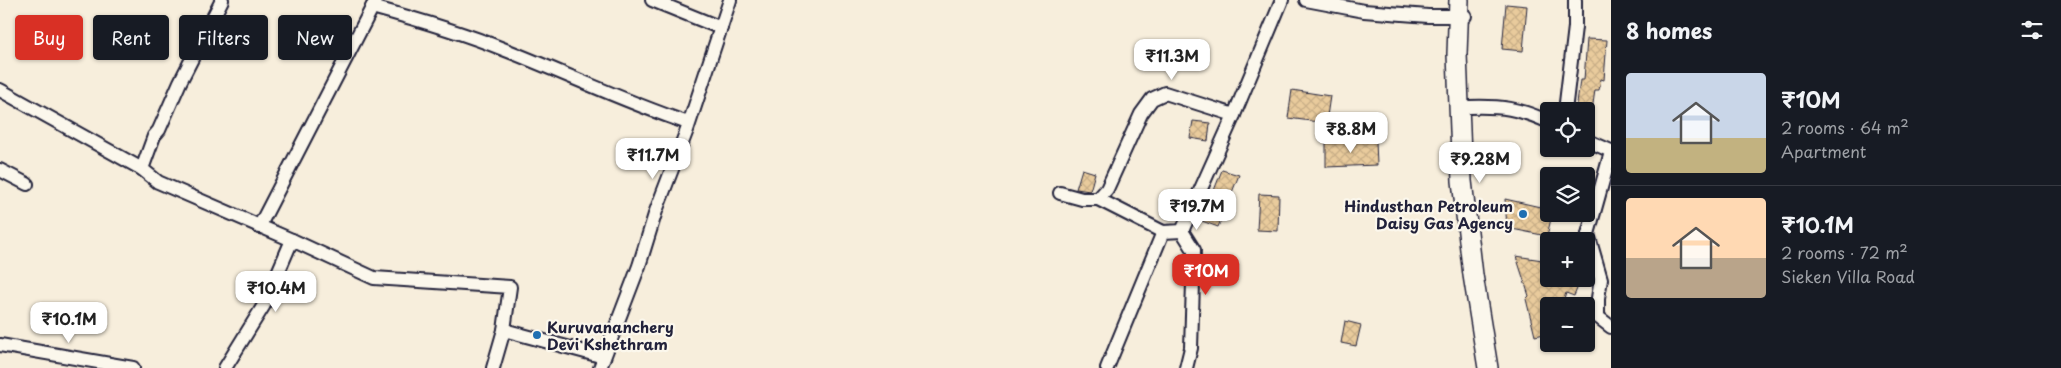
<!DOCTYPE html>
<meta charset="utf-8">
<style>
body{margin:0;font-family:"Playpen Sans",sans-serif;background:#20242c;color:#f1f3f6;height:100vh;display:flex;flex-direction:column;font-size:19px;white-space:nowrap}
*{box-sizing:border-box;margin:0}
p{font-size:16px;color:#9ea1a6}
.icon{flex:none;width:28px;height:28px;fill:none;stroke:currentColor;stroke-width:2;stroke-linecap:round;stroke-linejoin:round}
.map{position:relative;flex:1;overflow:hidden}
.details{display:flex;flex-direction:column;background:#171b24;width:450px}
.details>*{flex:none}
.hud{position:absolute;left:15px;top:15px;width:475px;height:45px;display:flex;gap:10px}
.buttons{position:absolute;left:1540px;top:102px;display:grid;gap:10px}
.buttons a{display:grid;place-items:center;width:55px;height:55px;border-radius:5px;background:#171b24;box-shadow:0 1px 4px #0004;font-size:25px}
.price{position:absolute;translate:-50% -42px;padding:0 11px;border-radius:10px;background:#fff;color:#222;font-size:16px;line-height:32px;filter:drop-shadow(0 1px 2px #0008)}
.price::after{content:'';position:absolute;left:50%;top:30px;width:15px;height:11px;margin-left:-8px;background:inherit;clip-path:polygon(0 0,100% 0,50% 100%)}
.price.selected{background:#d93025;color:#fff}
ul{padding:0;list-style:none}
li{display:flex;align-items:center;gap:15px;height:125px;padding:0 15px}
li+li{border-top:1px solid #363941}
li span{display:grid;place-items:center;flex:none;width:140px;height:100px;border-radius:5px;color:#555}
li>.icon{margin-inline-start:auto}
span .icon{width:60px;height:60px;fill:#fffc;stroke-width:1}
li b{font-size:21px}
h2{display:flex;justify-content:space-between;align-items:center;height:60px;padding:0 15px;font-size:21px}
.tag{padding:0 18px;border-radius:5px;background:#171b24;box-shadow:0 1px 4px #0004;font-size:18px;line-height:45px}
.tag.selected{background:#d93025;color:#fff}
main{display:flex;flex:1;min-height:0}
.map>svg:first-child{display:block}
.building{fill:url(#building-cross-hatch);stroke:#22223b}
.lines{fill:none;stroke-linecap:round;stroke-linejoin:round}
.minor-casing{stroke:#22223b;stroke-width:16}
.secondary-casing{stroke:#22223b;stroke-width:22}
.minor{stroke:#fbf7ec;stroke-width:12}
.secondary{stroke:#fbf7ec;stroke-width:19}
.poi-dot{fill:#1f6fb2;stroke:#fbf7ec;stroke-width:2}
.labels{text-anchor:middle;dominant-baseline:central;stroke-width:4.5;stroke-linejoin:round;paint-order:stroke}
.poi-label{font-size:15px;font-weight:bold;fill:#22223b;stroke:#fbf7ec;text-anchor:end}
</style>
<main>
<div class="map">
<svg width="1611" height="368" viewBox="0 0 1611 368">
<defs>
<pattern id="building-cross-hatch" width="8" height="8" patternUnits="userSpaceOnUse" patternTransform="scale(1.25)"><rect width="8" height="8" fill="#e9cb9c"/><path d="M0 0l8 8M0 8l8-8" fill="none" stroke="#c8ae87"/></pattern>
</defs>
<rect width="100%" height="100%" fill="#f7eedc"/>
<filter id="ink" filterUnits="userSpaceOnUse"><feTurbulence type="fractalNoise" baseFrequency=".02" numOctaves="2"/><feDisplacementMap in="SourceGraphic" scale="10" xChannelSelector="R" yChannelSelector="G"/><feConvolveMatrix kernelMatrix="1 2 1 2 8 2 1 2 1" color-interpolation-filters="sRGB"/></filter>
<g filter="url(#ink)">
<g class="building">
<path d="M1506,4L1527,6L1523,51L1502,49Z"/>
<path d="M1587,39L1607,40L1604,80L1601,79L1599,90H1595L1592,111H1576L1580,80H1584Z"/>
<path d="M1292,90L1330,96L1326,123L1288,118Z"/>
<path d="M1193,121L1210,123L1208,141L1190,138Z"/>
<path d="M1376,141L1377,165L1326,167V143Z"/>
<path d="M1082,169L1095,173L1090,191L1076,189Z"/>
<path d="M1222,170L1239,175L1218,227L1202,221Z"/>
<path d="M1259,194L1279,195L1278,231L1257,230Z"/>
<path d="M1505,199L1549,209V214H1552L1547,236L1507,228Z"/>
<path d="M1516,256L1549,261V279H1581L1574,296L1566,293L1562,306H1549V333L1535,336L1526,299L1529,296Z"/>
<path d="M1345,321L1361,325L1356,346L1341,343Z"/>
</g>
<g class="lines">
<g class="minor-casing">
<g id="minor">
<path d="M222,0L180,82L159,130L154,136L142,169L158,182L292,240L374,278L510,287L504,330L604,357"/>
<path d="M652,0L721,28"/>
<path d="M1306,0L1364,11L1428,16H1465"/>
<path d="M372,7C416,19 461,32 503,49C565,73 625,102 688,123"/>
<path d="M0,90L142,169"/>
<path d="M1469,107C1501,106 1519,108 1549,122"/>
<path d="M1565,111L1575,27V0"/>
<path d="M1586,140L1611,151"/>
<path d="M1611,152L1588,234L1601,279L1598,298V317L1611,327"/>
<path d="M0,170L27,184"/>
<path d="M1060,193L1082,199H1098L1107,189L1141,114L1152,99L1165,93L1234,115L1282,0"/>
<path d="M1098,199L1163,232L1182,231L1234,115"/>
<path d="M259,227L376,0"/>
<path d="M1182,231L1194,250L1191,348L1186,368"/>
<path d="M0,345L133,368"/>
<path d="M225,368L264,305L292,240"/>
<path d="M493,368L504,330"/>
<path d="M600,368L639,266L656,211L687,130L730,0"/>
<path d="M1107,368L1163,232"/>
</g>
</g>
<g class="secondary-casing">
<path id="secondary" d="M1459,0L1457,54L1462,181L1473,275L1488,368"/>
</g>
<use href="#minor" class="minor"/>
<use href="#secondary" class="secondary"/>
</g>
</g>
<g class="poi-dot">
<circle cx="1523" cy="214" r="5"/>
<circle cx="537" cy="335" r="5"/>
</g>
<g class="labels">
<g class="poi-label">
<text x="1513" y="205">Hindusthan Petroleum<tspan x="1513" dy="17">Daisy Gas Agency</tspan></text>
<text x="547" y="326" text-anchor="start">Kuruvananchery<tspan x="547" dy="17">Devi Kshethram</tspan></text>
</g>
</g>
</svg>
<div class="buttons">
<a><svg class="icon" aria-label="locate" viewBox="0 0 24 24"><circle cx="12" cy="12" r="6"/><path d="M12 2v4M12 18v4M2 12h4M18 12h4"/></svg></a>
<a><svg class="icon" aria-label="layers" viewBox="0 0 24 24"><path d="M12 4l9 5-9 5-9-5zM3 14l9 5 9-5"/></svg></a>
<a>+</a>
<a>−</a>
</div>
<b class="price" style="left:1172px;top:81px">₹11.3M</b>
<b class="price" style="left:1351px;top:154px">₹8.8M</b>
<b class="price" style="left:653px;top:180px">₹11.7M</b>
<b class="price" style="left:1480px;top:184px">₹9.28M</b>
<b class="price" style="left:1197px;top:231px">₹19.7M</b>
<b class="price selected" style="left:1206px;top:296px">₹10M</b>
<b class="price" style="left:276px;top:313px">₹10.4M</b>
<b class="price" style="left:69px;top:344px">₹10.1M</b>
<div class="hud">
<a class="tag selected">Buy</a>
<a class="tag">Rent</a>
<a class="tag">Filters</a>
<a class="tag">New</a>
</div>
</div>
<section class="details">
<h2>8 homes<svg class="icon" aria-label="filters" viewBox="0 0 24 24"><path d="M4 7h16M4 17h16"/><circle cx="9" cy="7" r="2"/><circle cx="15" cy="17" r="2"/></svg></h2>
<ul>
<li><span style="background:linear-gradient(#c9d6e8 65%,#c2b280 0)"><svg class="icon" aria-label="home" viewBox="0 0 24 24"><path d="M3 11l9-7 9 7M6 9v11h12V9"/></svg></span><div><b>₹10M</b><p>2 rooms · 64 m²</p><p>Apartment</p></div></li>
<li><span style="background:linear-gradient(#ffd9b3 60%,#b9a48a 0)"><svg class="icon" aria-label="home" viewBox="0 0 24 24"><path d="M3 11l9-7 9 7M6 9v11h12V9"/></svg></span><div><b>₹10.1M</b><p>2 rooms · 72 m²</p><p>Sieken Villa Road</p></div></li>
</ul>
</section>
</main>
